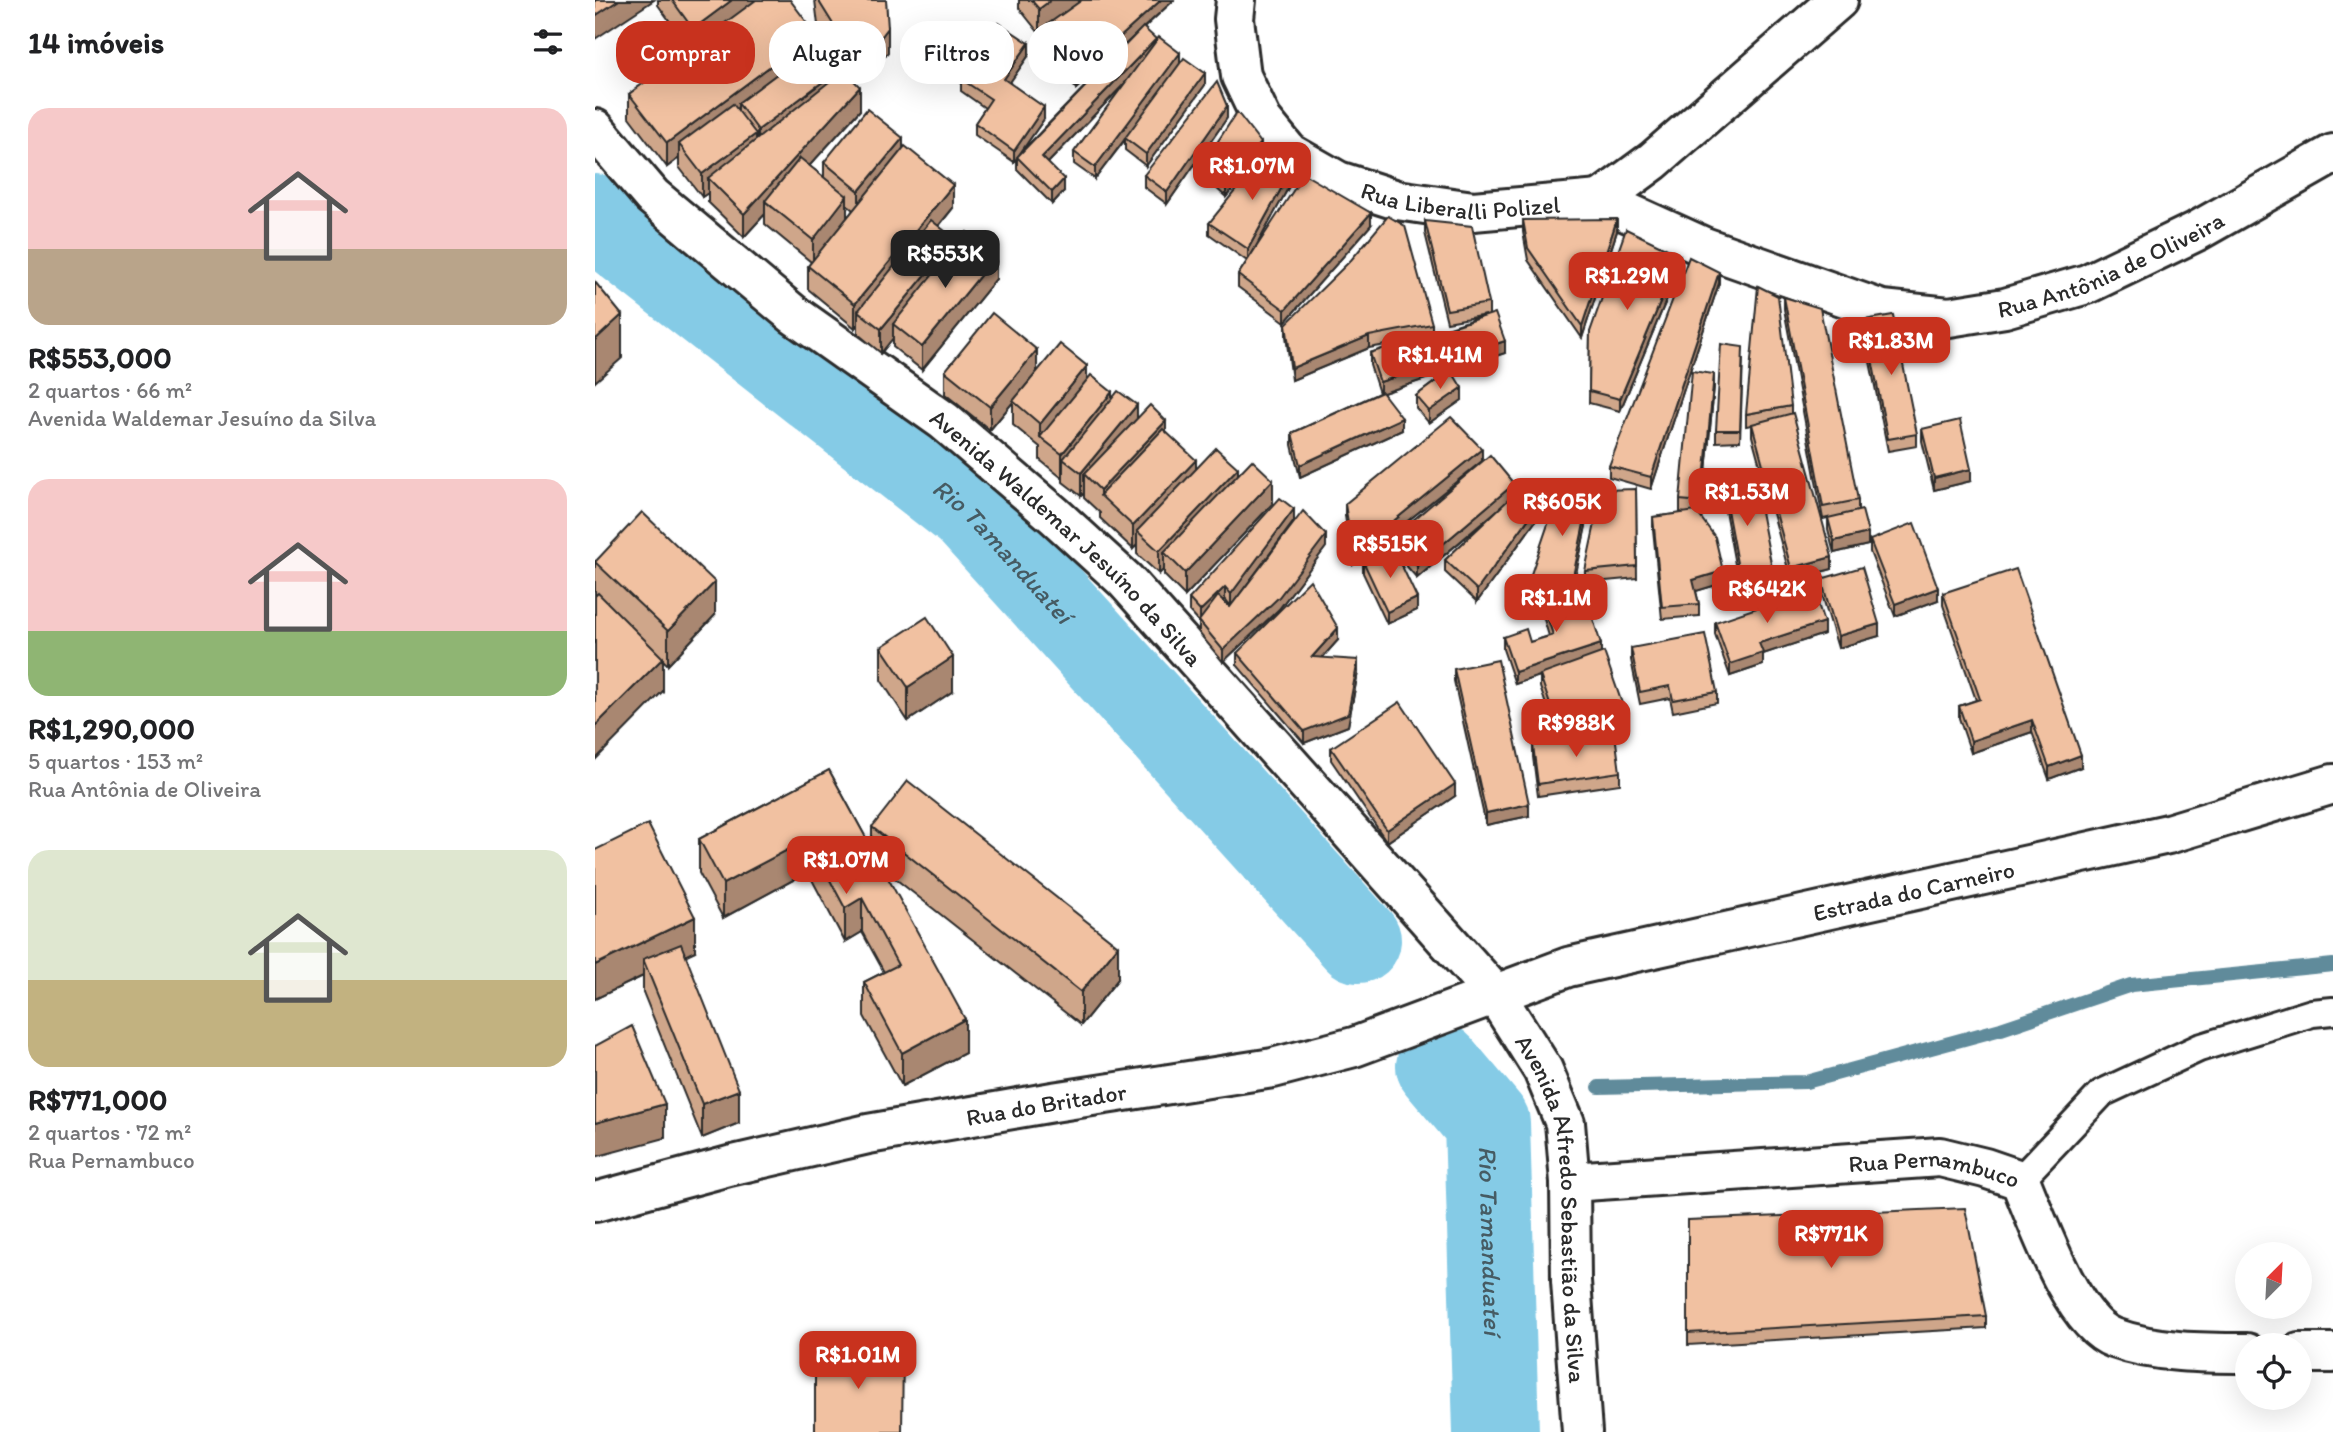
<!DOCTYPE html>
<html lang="pt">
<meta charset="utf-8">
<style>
body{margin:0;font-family:Itim,sans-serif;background:#f2f2f2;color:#202124;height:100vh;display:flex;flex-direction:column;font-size:26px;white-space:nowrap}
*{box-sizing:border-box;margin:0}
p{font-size:23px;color:#757577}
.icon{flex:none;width:38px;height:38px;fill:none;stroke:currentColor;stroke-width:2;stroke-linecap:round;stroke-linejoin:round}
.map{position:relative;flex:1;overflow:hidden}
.side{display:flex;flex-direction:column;background:#fff;width:595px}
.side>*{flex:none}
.banner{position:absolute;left:21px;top:21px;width:665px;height:63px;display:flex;gap:14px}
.needle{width:46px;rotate:24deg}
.buttons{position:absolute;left:1640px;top:1242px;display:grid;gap:14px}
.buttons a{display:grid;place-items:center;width:77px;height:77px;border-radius:50%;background:#fff;box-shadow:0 7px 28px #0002;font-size:35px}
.price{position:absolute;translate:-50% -60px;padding:0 16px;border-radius:14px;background:#c8321e;color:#fff;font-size:23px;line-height:46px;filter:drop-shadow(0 2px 4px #0008)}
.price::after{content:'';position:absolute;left:50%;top:42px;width:21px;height:16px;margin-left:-10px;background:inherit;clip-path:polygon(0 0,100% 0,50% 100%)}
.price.current{background:#222;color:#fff}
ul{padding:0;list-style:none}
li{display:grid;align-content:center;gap:14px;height:371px;padding:0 28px}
li span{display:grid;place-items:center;height:217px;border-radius:21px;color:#555}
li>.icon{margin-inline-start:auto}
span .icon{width:126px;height:126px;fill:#fffc;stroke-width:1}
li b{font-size:30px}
h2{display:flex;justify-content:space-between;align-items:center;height:84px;padding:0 28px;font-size:30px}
.tag{padding:0 24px;border-radius:28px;background:#fff;box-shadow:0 7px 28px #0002;font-size:24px;line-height:63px}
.tag.current{background:#c8321e;color:#fff}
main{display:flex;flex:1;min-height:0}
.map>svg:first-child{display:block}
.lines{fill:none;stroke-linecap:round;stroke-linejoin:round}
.stream{stroke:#618b9b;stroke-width:14}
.river{stroke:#85cbe6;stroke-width:86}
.service-casing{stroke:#2b2b2b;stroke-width:32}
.minor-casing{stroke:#2b2b2b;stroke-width:44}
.tertiary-casing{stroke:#2b2b2b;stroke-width:44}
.service{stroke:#fff;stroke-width:26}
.minor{stroke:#fff;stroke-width:38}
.tertiary{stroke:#fff;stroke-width:38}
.wall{fill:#cfa68a;stroke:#2b2b2b;stroke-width:2;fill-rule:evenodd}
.shaded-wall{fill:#a98771;stroke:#2b2b2b;stroke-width:2}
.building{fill:#f1c1a1;stroke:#2b2b2b;stroke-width:2}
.labels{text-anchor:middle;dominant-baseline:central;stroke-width:5;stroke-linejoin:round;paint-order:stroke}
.street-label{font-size:24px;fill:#2b2b2b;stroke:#fff}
.water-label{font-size:26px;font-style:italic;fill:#465b63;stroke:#fff}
</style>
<main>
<section class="side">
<h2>14 imóveis<svg class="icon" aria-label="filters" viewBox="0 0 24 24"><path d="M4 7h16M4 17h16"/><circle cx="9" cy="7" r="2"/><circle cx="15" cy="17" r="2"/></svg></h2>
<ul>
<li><span style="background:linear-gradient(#f6c9c9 65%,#b9a48a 0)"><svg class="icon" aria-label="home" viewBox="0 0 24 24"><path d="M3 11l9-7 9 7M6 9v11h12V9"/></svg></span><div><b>R$553,000</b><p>2 quartos · 66 m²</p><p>Avenida Waldemar Jesuíno da Silva</p></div></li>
<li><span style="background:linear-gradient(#f6c9c9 70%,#8fb573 0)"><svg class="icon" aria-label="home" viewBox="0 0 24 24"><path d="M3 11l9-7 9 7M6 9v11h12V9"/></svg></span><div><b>R$1,290,000</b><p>5 quartos · 153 m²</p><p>Rua Antônia de Oliveira</p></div></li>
<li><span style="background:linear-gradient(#dfe7d0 60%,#c2b280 0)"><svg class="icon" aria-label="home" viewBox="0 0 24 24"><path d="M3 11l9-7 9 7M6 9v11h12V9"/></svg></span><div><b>R$771,000</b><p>2 quartos · 72 m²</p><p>Rua Pernambuco</p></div></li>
</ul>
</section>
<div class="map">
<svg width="1738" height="1432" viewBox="0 0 1738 1432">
<rect width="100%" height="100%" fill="#fff"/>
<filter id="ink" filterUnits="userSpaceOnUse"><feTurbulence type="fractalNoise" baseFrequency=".0143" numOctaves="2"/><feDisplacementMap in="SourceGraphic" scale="14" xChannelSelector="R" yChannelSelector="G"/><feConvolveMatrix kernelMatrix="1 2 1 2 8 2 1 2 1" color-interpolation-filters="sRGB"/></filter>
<g filter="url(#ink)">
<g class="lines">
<path class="stream" d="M1004,1087L1211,1082L1406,1029L1536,985L1738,965"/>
<g class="river">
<path id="s1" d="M0,217L374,510L763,940"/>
<path id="s2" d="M844,1066L892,1123L901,1432"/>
</g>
<g class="service-casing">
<path id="service" d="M1425,1180L1507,1093L1604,1048L1717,1013L1738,1011"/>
</g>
<g class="minor-casing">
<g id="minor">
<path id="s3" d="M641,0L639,19L646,76L667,120L694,153L743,181L802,200L878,211L1005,200L1109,247L1287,310L1354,317L1410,308L1492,284L1602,231L1738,154"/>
<path id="s4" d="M0,129L57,196L198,314L349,421L459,515L530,580L900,994L948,1070L970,1123L975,1182L976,1281L987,1432"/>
<path d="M1005,200L1058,161L1243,0"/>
<path id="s5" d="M975,1182L1345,1157L1390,1168L1425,1180C1442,1220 1477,1323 1519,1338C1560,1353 1609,1353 1652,1353"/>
<path d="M1704,1353H1738"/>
</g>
</g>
<g class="tertiary-casing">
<g id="tertiary">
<path id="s6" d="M0,1202L134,1166L273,1134L458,1102L678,1068L759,1047L973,967L1573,834L1738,784"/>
</g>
</g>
<use href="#service" class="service"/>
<use href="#minor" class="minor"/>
<use href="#tertiary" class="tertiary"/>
</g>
<g class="wall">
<path d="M63,0H195L220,46L245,74L265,110L214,166L229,177V162L308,149L358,208L344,226L360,248L401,279L327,370L298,347V338L286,353L263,334V324L260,328L213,289V266L216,262L170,224V214L149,237L113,202V193L107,197L84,167V158L72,167L34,117V94L95,49L63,5ZM252,205L258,210L252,218Z"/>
<path d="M220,0H291L293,52L277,72L251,69L223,25Z"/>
<path d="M424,0H579L549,28L561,42L610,85L551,166L530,150V140L500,179L479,164V152L531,82L453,163L469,191L457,204L422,169V159L419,162L380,135V123L390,108L366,91V79L434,55L414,83L449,119L425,153L539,36L481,89L446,41V31L444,33L424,8Z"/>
<path d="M632,118L572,204L549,187V175Z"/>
<path d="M666,155L631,197L608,176V164Z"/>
<path d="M697,181L657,253L776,225L690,322L643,287V275L652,261L614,234V223Z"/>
<path d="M928,220L1022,231L987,338L933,260L928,232Z"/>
<path d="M830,221L894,303V315L910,353L856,371L867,400L834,423L821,408V396L854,371L788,393L807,430L705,477L697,445V433L784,393L775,365V353L814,341L774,348L697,380L691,336V324H837V333L891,315L852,322L830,233Z"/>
<path d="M1085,267L1025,411L994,403L995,332Z"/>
<path d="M1124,283L1056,489L1014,477V466Z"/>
<path d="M1189,297L1263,500V511L1273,545L1239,553L1233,530V518L1228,519L1189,309Z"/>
<path d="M1269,320L1322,434V446L1293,451L1269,332Z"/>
<path d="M1148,359L1145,441L1121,442V430Z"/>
<path d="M350,371L442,372L492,379L542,419L571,432L601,469L643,474L678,503L590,596L569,575V569L564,574L542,554V545L538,549L505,518V513L489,498V493L486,496L468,482V476L467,478L445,460V447L418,425V402L395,430L350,394Z"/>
<path d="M1119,386L1107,514H1103L1128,583L1101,591L1104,604V616L1067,619L1058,529V517L1090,513L1085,512V500Z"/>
<path d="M1196,406V414L1237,569L1196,580L1157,436V425L1151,426V414Z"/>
<path d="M1327,429L1376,481L1339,490L1327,441Z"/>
<path d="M887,461L758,565L750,516V504Z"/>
<path d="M1125,472L1180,584V596L1147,602L1125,484Z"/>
<path d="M1041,489L1042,578L990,583V571Z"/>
<path d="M919,494L950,508L882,602L850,572V560L902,511L822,578L802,555L822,610L792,624L768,573V561L797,547V538Z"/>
<path d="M996,502L976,595L1006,653L1031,727L1005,736L1025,772V784L943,796L938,757V745L983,739L979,728L961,734L945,687V676L920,684L908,649V637L935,642L954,636L948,616V604L966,598H932V586Z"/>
<path d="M699,521L644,595L731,547L684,609L628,662L604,633V622L594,611V599ZM630,599L636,606L635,607L628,601Z"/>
<path d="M1275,540L1343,600L1300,616L1275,552Z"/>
<path d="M0,561L120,615L73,665L68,660V691L0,595Z"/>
<path d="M1226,579L1284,636L1243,648L1226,591Z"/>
<path d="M1348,593L1486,767L1454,779L1437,732L1376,753L1364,718V706L1381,700L1348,605Z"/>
<path d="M1120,622L1229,634L1168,654V665L1135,676L1120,634Z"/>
<path d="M743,640L727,658L763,672L753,726L709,743L642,665V653Z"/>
<path d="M286,647L358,691L313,721L286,680Z"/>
<path d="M1036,648L1122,692V703L1078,712L1075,698L1045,704L1036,660Z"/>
<path d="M859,669L934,816L891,825L859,681Z"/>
<path d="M736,748L860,796L792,842L736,760Z"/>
<path d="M234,770L277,849V827L523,979L486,1025L288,869L370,1053L307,1086L269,1016V982L289,972L267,932L250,942L213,872L128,918L104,873V839Z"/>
<path d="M0,850L100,951L90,955L144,1123L107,1138L48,992V976L0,999Z"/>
<path d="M1093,1220L1391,1316V1328L1093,1345Z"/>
</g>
<g class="shaded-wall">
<path d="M24,0H59L0,39V16Z"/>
<path d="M137,0H166L98,52V29Z"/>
<path d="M456,0H487L444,33V9Z"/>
<path d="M566,0H579L481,89V77Z"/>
<path d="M293,28V52L277,72V49Z"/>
<path d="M220,33V56L143,103V113L84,144V158L72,167V143Z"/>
<path d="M561,39V51L447,169V157Z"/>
<path d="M434,43V55L409,91V79Z"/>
<path d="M585,53V65L500,179V167Z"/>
<path d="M245,69V92L163,153V130Z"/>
<path d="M610,73V85L551,166V154Z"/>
<path d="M265,87V110L177,207L170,201V214L149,237V214Z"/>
<path d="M632,106V118L572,204V192Z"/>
<path d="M449,107V119L419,162V151Z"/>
<path d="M161,134V157L113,178V193L107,197V174Z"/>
<path d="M308,138V161L264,214V191Z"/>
<path d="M666,143V155L631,197V185Z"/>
<path d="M697,169V181L653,261V249Z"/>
<path d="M469,179V191L457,204V192Z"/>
<path d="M358,185V208L270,316L263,311V324L260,328V304Z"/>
<path d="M252,196V219L218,263V240Z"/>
<path d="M776,213V225L690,322V310Z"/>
<path d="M1022,219V231L987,338V326Z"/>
<path d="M360,239V262L298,324V338L286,353V329Z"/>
<path d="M1085,255V267L1025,411V399Z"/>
<path d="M401,256V279L327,370V347Z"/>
<path d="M1124,272V283L1056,489V477Z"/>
<path d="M27,315V358L0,382V340Z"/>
<path d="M774,336V348L697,380V368Z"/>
<path d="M910,341V353L785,394V382Z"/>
<path d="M442,350V373L395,430V407Z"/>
<path d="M492,366V389L445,437V424Z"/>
<path d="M1119,374V386L1107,514V502Z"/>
<path d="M867,388V400L834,423V411Z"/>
<path d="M517,392V415L468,459V476L467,478V454Z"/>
<path d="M542,405V429L489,474V493L486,496V473Z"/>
<path d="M807,418V430L705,477V465Z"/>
<path d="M571,421V444L505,495V490Z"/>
<path d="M887,449V461L758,565V554Z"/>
<path d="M601,460V484L542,531V545L538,549V526Z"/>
<path d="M643,468V491L569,552V569L564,574V551Z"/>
<path d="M1376,469V481L1339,490V478Z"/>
<path d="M678,480V503L590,596V573Z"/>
<path d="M919,484V496L822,578V566Z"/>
<path d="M996,490V502L976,598V586Z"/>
<path d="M950,496V508L882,602V590Z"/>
<path d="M699,509V521L636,606V594Z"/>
<path d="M1273,533V545L1239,553V541Z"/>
<path d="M731,535V547L684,609L628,662V650Z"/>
<path d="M1237,557V569L1196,580V568Z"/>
<path d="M1128,571V583L1098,592V580Z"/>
<path d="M120,582V615L73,665V631Z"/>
<path d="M630,587V599L605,623V611Z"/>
<path d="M1343,588V600L1300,616V604Z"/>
<path d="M822,598V610L792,624V612Z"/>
<path d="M1229,622V634L1168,654V665L1135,676V664L1164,643Z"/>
<path d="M1284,624V636L1243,648V636Z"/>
<path d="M743,628V640L717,669V657Z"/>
<path d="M1006,644V656L920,684V672Z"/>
<path d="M358,657V691L313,721V687Z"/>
<path d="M68,658V691L0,760V726Z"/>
<path d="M763,660V672L753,726L709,743V731Z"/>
<path d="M1031,715V727L984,743V731Z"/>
<path d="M979,716V728L961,734V722Z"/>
<path d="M1437,720V732L1376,753V741Z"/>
<path d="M1486,755V767L1454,779V767Z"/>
<path d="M860,784V796L792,842V830Z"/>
<path d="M934,804V816L891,825V813Z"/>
<path d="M213,839V872L128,918V884Z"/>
<path d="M267,898V932L250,942V908Z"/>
<path d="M100,917V951L54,973L48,959V976L0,999V965Z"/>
<path d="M523,946V979L486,1025V992Z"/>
<path d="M370,1019V1053L307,1086V1053Z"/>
<path d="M144,1090V1123L107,1138V1104Z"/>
<path d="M70,1104V1138L0,1157V1123Z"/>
</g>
<g class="building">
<path d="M0,0H24L0,16Z"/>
<path d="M77,0H137L98,29Z"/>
<path d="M161,0H195L220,33L72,143L34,94Z"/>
<path d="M223,0H291L293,28L277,49L251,45Z"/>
<path d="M436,0H456L444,9Z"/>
<path d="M487,0H566L481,77L446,29Z"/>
<path d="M404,23L434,43L409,79L449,107L419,151L380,123L396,99L366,79Z"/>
<path d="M548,27L561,39L447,157L469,179L457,192L422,157Z"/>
<path d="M564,37L585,53L500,167L479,152Z"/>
<path d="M225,42L245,69L163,130L143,103Z"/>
<path d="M589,58L610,73L551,154L530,138Z"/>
<path d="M249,70L265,87L149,214L113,178Z"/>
<path d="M622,82L632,106L572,192L549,175Z"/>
<path d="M138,104L161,134L107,174L84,144Z"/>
<path d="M272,109L308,138L264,191L229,162Z"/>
<path d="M642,112L666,143L631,185L608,164Z"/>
<path d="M310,146L358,185L260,304L213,266Z"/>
<path d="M669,155L697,169L653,249L614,223Z"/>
<path d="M205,158L252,196L218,240L170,201Z"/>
<path d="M709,174L776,213L690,310L643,275Z"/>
<path d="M793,216L810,226L837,324L774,336L697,368L691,324L756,260Z"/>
<path d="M1022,219L987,326L933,248L928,220Z"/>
<path d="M336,220L360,239L286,329L263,311Z"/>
<path d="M830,221L877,226L894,303L852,310Z"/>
<path d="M1031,229L1085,255L1025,399L994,391L995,332Z"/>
<path d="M372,232L401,256L327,347L298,324Z"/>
<path d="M1094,257L1124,272L1056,477L1014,466Z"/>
<path d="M0,282L27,315L0,340Z"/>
<path d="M1163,286L1183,296L1196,406L1151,414Z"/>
<path d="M1189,297L1225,308L1263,500L1228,507Z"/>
<path d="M397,313L442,350L395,407L350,371Z"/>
<path d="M900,313L910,341L785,382L775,353Z"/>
<path d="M1298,315L1322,434L1293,439L1269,320Z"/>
<path d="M465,344L492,366L445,424L418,401Z"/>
<path d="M1126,344L1148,347L1145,430H1121Z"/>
<path d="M856,370L867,388L834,411L821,396Z"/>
<path d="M1097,371L1119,374L1107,502L1085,500Z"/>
<path d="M496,375L517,392L467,454L445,437Z"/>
<path d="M523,391L542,405L486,473L468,459Z"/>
<path d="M787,392L807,418L705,465L697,433Z"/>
<path d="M555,405L571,421L505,490L489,474Z"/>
<path d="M1198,413L1237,557L1196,568L1157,424Z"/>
<path d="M856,417L887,449L758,554L750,504Z"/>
<path d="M1365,420L1376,469L1339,478L1327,429Z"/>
<path d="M568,429L601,460L538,526L505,495Z"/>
<path d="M621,448L643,468L564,551L542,531Z"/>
<path d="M895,455L919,484L822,566L797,538Z"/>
<path d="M657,460L678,480L590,573L569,552Z"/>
<path d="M1157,465L1180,584L1147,590L1125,472Z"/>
<path d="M968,480L996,490L976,586H932Z"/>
<path d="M933,481L950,496L882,590L850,560Z"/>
<path d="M1041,489L1042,566L990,571L1007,490Z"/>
<path d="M685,498L699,509L636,594L630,587L605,611L594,599Z"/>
<path d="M1267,510L1273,533L1239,541L1233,518Z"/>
<path d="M708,511L731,535L684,597L628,650L604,621L623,596L635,607Z"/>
<path d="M1101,511L1120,537L1128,571L1098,580L1104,604L1067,607L1058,517Z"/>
<path d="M47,512L120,582L73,631L0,562Z"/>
<path d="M1319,523L1343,588L1300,604L1275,540Z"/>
<path d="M798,547L822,598L792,612L768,561Z"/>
<path d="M1267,567L1284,624L1243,636L1226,579Z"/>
<path d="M1421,569L1486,755L1454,767L1437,720L1376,741L1364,706L1385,699L1348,593Z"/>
<path d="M715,580L743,628L717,657L763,660L753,714L709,731L642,653Z"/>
<path d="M1218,589L1229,622L1164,643L1168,653L1135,664L1120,622Z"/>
<path d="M989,591L1006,644L920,672L908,637L931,629L935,642L958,635L948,604Z"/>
<path d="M3,593L68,658L0,726V596Z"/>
<path d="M332,617L358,657L313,687L286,647Z"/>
<path d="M1110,634L1122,692L1078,700L1075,686L1045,692L1036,648Z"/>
<path d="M1009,652L1031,715L984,731L979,716L961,722L945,675Z"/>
<path d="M903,660L934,804L891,813L859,669Z"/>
<path d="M805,702L860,784L792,830L736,748Z"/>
<path d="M1020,734L1025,772L943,784L938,745Z"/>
<path d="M234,770L370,1019L307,1053L269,982L303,965L267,898L250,908L213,839L128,884L104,839Z"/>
<path d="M313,781L523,946L486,992L277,827Z"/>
<path d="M53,824L100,917L0,965V850Z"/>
<path d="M86,944L144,1090L107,1104L48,959Z"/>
<path d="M37,1026L70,1104L0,1123V1046Z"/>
<path d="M1370,1208L1391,1316L1093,1333V1220Z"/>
<path d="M220,1348L308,1352L307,1432H220Z"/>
</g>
</g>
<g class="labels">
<g class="street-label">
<text stroke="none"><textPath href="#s3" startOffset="350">Rua Liberalli Polizel</textPath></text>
<text stroke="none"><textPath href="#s3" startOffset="1032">Rua Antônia de Oliveira</textPath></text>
<text stroke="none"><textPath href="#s4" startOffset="626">Avenida Waldemar Jesuíno da Silva</textPath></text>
<text stroke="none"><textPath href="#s6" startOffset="1358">Estrada do Carneiro</textPath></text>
<text stroke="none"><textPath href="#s6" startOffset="462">Rua do Britador</textPath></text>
<text stroke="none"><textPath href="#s5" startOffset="366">Rua Pernambuco</textPath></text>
<text stroke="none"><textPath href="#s4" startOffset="1482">Avenida Alfredo Sebastião da Silva</textPath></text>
</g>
<g class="water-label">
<text stroke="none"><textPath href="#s1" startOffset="528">Rio Tamanduateí</textPath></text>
<text stroke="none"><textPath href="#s2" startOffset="192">Rio Tamanduateí</textPath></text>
</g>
</g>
</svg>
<div class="buttons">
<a><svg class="needle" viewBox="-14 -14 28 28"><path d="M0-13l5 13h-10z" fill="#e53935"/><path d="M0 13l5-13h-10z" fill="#757577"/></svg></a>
<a><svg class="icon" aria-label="locate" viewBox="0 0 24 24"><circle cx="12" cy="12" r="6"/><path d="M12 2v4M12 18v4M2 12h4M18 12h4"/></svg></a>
</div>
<b class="price" style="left:657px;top:202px">R$1.07M</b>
<b class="price current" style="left:350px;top:290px">R$553K</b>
<b class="price" style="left:1032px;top:312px">R$1.29M</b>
<b class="price" style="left:1296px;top:377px">R$1.83M</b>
<b class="price" style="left:845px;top:391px">R$1.41M</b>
<b class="price" style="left:1152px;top:528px">R$1.53M</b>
<b class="price" style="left:967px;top:538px">R$605K</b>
<b class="price" style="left:795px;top:580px">R$515K</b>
<b class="price" style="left:1172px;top:625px">R$642K</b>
<b class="price" style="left:961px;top:634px">R$1.1M</b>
<b class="price" style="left:981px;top:759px">R$988K</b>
<b class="price" style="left:251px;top:896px">R$1.07M</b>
<b class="price" style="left:1236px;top:1270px">R$771K</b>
<b class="price" style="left:263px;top:1391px">R$1.01M</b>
<div class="banner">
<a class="tag current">Comprar</a>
<a class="tag">Alugar</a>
<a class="tag">Filtros</a>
<a class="tag">Novo</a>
</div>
</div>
</main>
